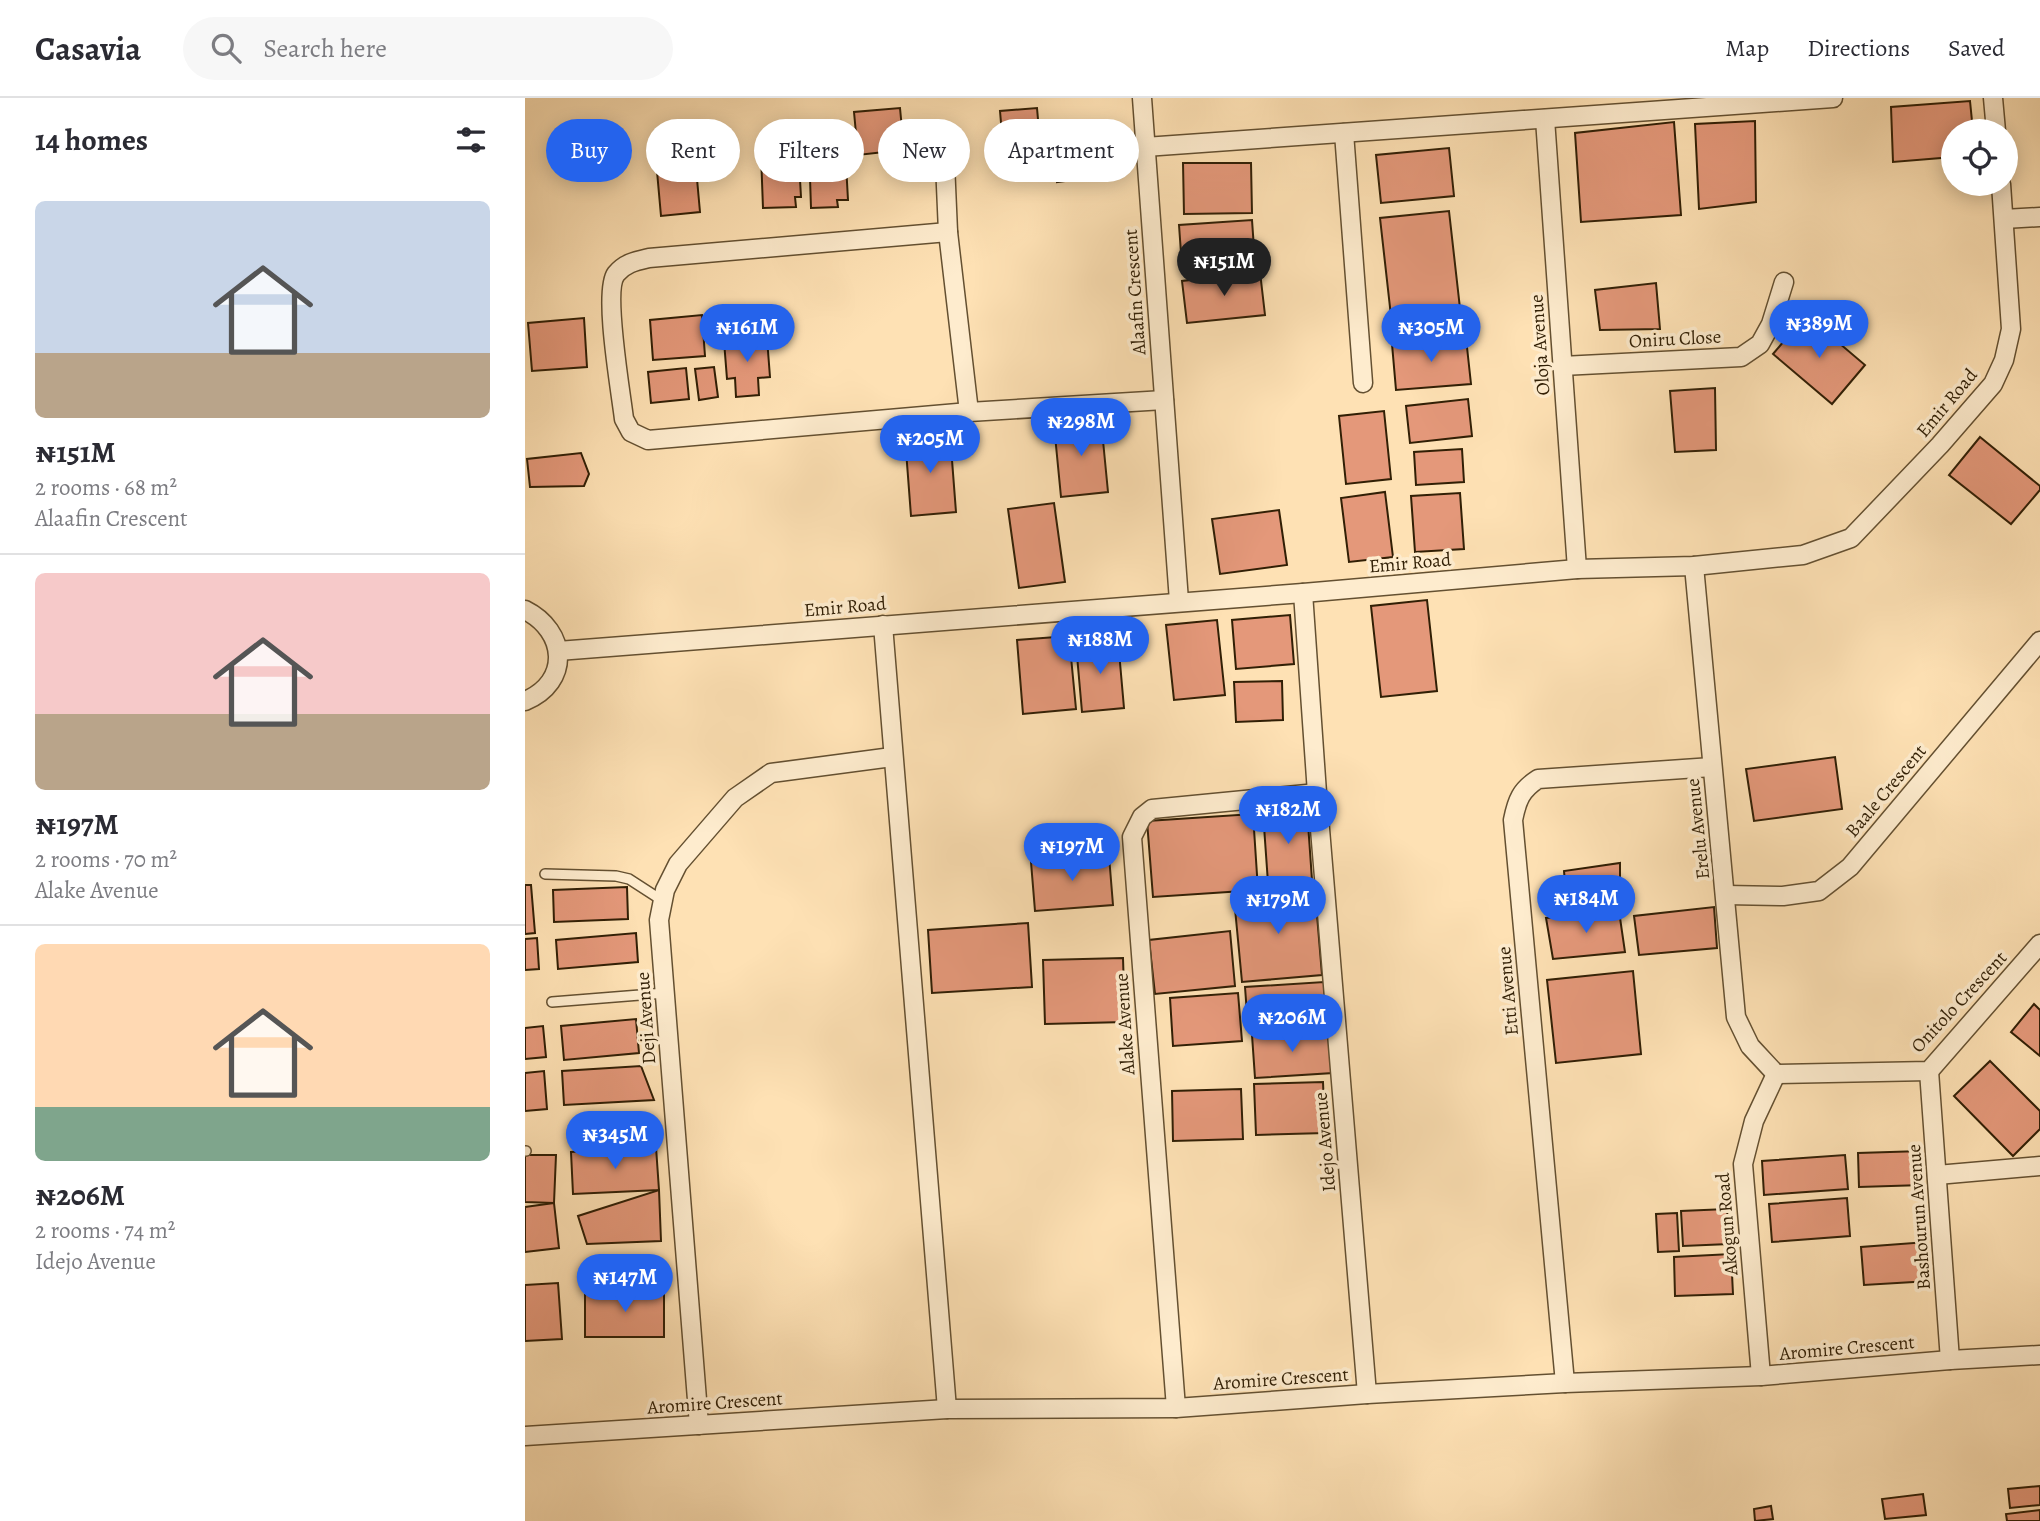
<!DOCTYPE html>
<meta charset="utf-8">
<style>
body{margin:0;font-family:Alegreya,serif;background:#f7f7f7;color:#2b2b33;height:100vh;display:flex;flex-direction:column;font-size:26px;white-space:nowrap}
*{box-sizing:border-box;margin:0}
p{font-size:23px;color:#7c7c81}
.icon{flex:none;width:38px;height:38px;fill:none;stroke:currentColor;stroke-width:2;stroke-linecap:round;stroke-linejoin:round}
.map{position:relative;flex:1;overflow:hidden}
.sheet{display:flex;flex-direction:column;background:#fff;width:525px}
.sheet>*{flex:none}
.guide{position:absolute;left:21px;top:21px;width:665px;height:63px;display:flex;gap:14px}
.controls{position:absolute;left:1416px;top:21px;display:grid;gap:14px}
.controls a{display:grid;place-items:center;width:77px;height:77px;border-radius:50%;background:#fff;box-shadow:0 4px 18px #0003;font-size:35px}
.price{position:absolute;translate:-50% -60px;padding:0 16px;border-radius:24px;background:#2563eb;color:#fff;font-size:23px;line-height:46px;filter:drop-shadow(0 2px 4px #0008)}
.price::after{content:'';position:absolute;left:50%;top:42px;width:21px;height:16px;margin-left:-10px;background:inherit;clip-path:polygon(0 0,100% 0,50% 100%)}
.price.current{background:#222;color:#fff}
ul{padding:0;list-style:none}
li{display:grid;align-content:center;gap:14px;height:371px;padding:0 35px}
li+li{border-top:2px solid #e1e1e2}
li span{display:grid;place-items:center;height:217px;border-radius:10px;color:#555}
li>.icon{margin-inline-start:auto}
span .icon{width:126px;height:126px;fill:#fffc;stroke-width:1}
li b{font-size:30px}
h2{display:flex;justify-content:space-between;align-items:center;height:84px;padding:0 35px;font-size:30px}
.chip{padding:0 24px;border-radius:32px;background:#fff;box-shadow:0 4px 18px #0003;font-size:24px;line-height:63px}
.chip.current{background:#2563eb;color:#fff}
header{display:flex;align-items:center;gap:42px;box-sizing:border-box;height:98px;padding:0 35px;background:#fff;border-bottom:2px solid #e1e1e2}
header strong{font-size:33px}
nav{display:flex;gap:38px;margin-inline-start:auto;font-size:24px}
.search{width:490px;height:63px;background:#f7f7f7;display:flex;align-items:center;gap:18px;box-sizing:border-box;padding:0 24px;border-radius:38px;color:#7c7c81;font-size:26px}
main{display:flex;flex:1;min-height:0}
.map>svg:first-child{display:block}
.building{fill:#e4987a;stroke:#311f05;stroke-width:2}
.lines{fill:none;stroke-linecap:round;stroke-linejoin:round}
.lane-casing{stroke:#645031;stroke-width:12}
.street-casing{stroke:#645031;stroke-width:21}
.lane{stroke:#feecce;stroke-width:9}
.street{stroke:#feecce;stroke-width:18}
.labels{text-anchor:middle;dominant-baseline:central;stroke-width:7;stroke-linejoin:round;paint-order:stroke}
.street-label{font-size:19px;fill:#311f05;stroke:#feecce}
</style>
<header>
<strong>Casavia</strong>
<div class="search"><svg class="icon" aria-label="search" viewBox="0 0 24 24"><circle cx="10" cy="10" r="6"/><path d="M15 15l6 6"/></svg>Search here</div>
<nav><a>Map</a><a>Directions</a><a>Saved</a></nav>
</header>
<main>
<section class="sheet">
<h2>14 homes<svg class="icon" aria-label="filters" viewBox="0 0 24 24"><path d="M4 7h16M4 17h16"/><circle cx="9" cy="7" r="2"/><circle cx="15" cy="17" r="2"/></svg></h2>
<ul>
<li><span style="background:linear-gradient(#c9d6e8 70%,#b9a48a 0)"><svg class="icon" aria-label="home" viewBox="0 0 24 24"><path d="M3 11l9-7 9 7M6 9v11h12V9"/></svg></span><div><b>₦151M</b><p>2 rooms · 68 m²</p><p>Alaafin Crescent</p></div></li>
<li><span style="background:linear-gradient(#f6c9c9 65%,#b9a48a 0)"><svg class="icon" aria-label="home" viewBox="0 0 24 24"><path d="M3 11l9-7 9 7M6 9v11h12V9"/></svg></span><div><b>₦197M</b><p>2 rooms · 70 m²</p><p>Alake Avenue</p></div></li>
<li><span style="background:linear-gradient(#ffd9b3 75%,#7fa58c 0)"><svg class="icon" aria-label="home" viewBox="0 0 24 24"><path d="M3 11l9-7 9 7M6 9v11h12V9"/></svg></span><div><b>₦206M</b><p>2 rooms · 74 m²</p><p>Idejo Avenue</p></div></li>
</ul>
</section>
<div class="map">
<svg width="1515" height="1423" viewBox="0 0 1515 1423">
<rect width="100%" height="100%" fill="#fee1b4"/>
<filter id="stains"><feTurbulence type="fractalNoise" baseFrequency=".00286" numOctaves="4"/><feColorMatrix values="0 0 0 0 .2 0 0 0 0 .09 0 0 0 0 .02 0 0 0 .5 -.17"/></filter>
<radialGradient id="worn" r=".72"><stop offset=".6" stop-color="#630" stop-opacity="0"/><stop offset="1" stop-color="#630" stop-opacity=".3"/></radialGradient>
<g class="building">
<path d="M1445,3L1448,33H1428V59L1368,64L1366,9Z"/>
<path d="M375,10L378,42L368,53L333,57L329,14Z"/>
<path d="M512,10L515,44L505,45L506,53L493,54V46L478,48L475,13Z"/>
<path d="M1230,23L1231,104L1174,111L1170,26Z"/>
<path d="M1149,24L1156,117L1056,124L1050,35Z"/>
<path d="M575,38L576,51L587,49L589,65L577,67L578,78L532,84L528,43Z"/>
<path d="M320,48L323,102H312L313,109L286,110L284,50Z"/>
<path d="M924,50L929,98L856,105L851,57Z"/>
<path d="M268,54L269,64H274L276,99H270L271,109L238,110L236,56Z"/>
<path d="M161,59L163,82L172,81L175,114L136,118L131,62Z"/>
<path d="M658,65H726L727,115L659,116Z"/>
<path d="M924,113L937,228L868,236L855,120Z"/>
<path d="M727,122L730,165L657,169L654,127Z"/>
<path d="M735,174L740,217L662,225L657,183Z"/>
<path d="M1131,185L1135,231L1075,232L1070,192Z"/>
<path d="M177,217L180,258L128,262L125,222Z"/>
<path d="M1281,217L1340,267L1307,306L1248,256Z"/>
<path d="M59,220L62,269L7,273L3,225Z"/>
<path d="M242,240L245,279L233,280L234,297L211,299L210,280L202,281L199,243Z"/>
<path d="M941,240L946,286L871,292L867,246Z"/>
<path d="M189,269L193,299L174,302L170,271Z"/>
<path d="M161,270L164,301L126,305L123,274Z"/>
<path d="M1190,290L1191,352L1150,354L1145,293Z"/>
<path d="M943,301L947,338L885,345L881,308Z"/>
<path d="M859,313L866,381L821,386L814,318Z"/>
<path d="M576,322L583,394L536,399L529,327Z"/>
<path d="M425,336L431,414L386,418L380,339Z"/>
<path d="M1455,339L1515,388V392L1486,426L1424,377Z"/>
<path d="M937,351L939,384L891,387L889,354Z"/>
<path d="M56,355L64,376L59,388L5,389L2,361Z"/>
<path d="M860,394L868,459L824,464L816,400Z"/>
<path d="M935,395L939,451L890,454L886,398Z"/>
<path d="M529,405L540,484L494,490L483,411Z"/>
<path d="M754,412L762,467L695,476L687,421Z"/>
<path d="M902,502L912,593L856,599L846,508Z"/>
<path d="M765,517L769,566L711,571L707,522Z"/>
<path d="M692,522L700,597L649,602L641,527Z"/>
<path d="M544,538L551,611L498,616L492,542Z"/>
<path d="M593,542L599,610L557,614L551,546Z"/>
<path d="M757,583L758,622L711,624L709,584Z"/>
<path d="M1310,659L1317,711L1229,723L1221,671Z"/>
<path d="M782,711L787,782L743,785L738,714Z"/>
<path d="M728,716L733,792L628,799L622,723Z"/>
<path d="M584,758L588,807L510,813L506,764Z"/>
<path d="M1095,765V800L1042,806L1039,773Z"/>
<path d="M0,787H6L10,835L0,836Z"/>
<path d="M102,789L103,821L29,824L28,792Z"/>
<path d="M790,793L797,877L717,884L709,800Z"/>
<path d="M1189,809L1192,850L1114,857L1109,818Z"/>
<path d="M1094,813L1100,854L1028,861L1021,820Z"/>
<path d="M503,825L507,889L407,895L403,832Z"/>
<path d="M705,833L710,888L630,896L624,842Z"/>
<path d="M111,835L113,864L33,871L31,842Z"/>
<path d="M12,840L14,871L0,872V841Z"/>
<path d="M598,860L600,924L520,926L518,862Z"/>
<path d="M1108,873L1116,956L1031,965L1022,882Z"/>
<path d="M799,884L802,924L723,929L720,889Z"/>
<path d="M713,895L717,943L648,948L645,900Z"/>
<path d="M1509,906L1515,912V958L1486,934Z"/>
<path d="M111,921L114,955L39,962L36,928Z"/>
<path d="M18,928L21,959L0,961V930Z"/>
<path d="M805,932L808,975L730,980L727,937Z"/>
<path d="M1465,963L1515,1013V1031L1488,1058L1429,998Z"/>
<path d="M116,968L129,1002L39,1007L37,973Z"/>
<path d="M19,973L22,1011L0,1013V975Z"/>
<path d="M798,984L800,1035L731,1037L729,986Z"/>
<path d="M716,991L718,1041L648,1043L647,993Z"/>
<path d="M131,1049L134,1092L48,1096L46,1054Z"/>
<path d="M1397,1053L1398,1087L1334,1089L1333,1055Z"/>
<path d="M0,1057H31L29,1105L0,1104Z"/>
<path d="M1320,1057L1323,1091L1239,1097L1237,1063Z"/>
<path d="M134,1092L136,1143L62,1146L53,1118Z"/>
<path d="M1322,1100L1325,1138L1247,1144L1244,1106Z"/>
<path d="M29,1105L34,1150L0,1154V1109Z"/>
<path d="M1202,1111L1204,1146L1158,1148L1156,1113Z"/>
<path d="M1152,1115L1154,1153L1133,1154L1131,1116Z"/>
<path d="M1402,1144L1405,1183L1339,1187L1336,1149Z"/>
<path d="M1206,1156L1208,1196L1150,1198L1149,1159Z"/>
<path d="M33,1185L37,1241L0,1243V1187Z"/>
<rect x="60" y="1193" width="79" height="46"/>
<path d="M1515,1388V1407L1485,1410L1483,1391Z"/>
<path d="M1398,1396L1401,1417L1360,1421L1357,1401Z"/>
<path d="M1246,1408L1248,1421L1230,1423L1229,1411Z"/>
<path d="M1515,1412V1423H1482L1481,1416Z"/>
</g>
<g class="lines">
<g class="lane-casing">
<g id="lane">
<path d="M20,776L91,778L104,781L138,803"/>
<path d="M27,904L140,895"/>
<path d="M0,1053H1"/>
</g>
</g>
<g class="street-casing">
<g id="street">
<path d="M617,0L654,503"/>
<path d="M1468,0L1471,33"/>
<path d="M1020,21L1052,471"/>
<path d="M819,35L838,285"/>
<path d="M419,42L423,134L444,314"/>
<path d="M620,49L1308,0"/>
<path d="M1479,121L1515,119"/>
<path d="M423,134L124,160C111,163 100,165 91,176C78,193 96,295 99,321L106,334L123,342L444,314L639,302"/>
<path d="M1037,268L1216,259L1235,246L1246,226L1259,184"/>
<path d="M1169,468L1211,919L1225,948L1251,976"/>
<path d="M778,495L792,695L842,1296"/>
<path d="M0,512C42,533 46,584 0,603"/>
<path d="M358,527L422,1311"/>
<path d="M33,553L778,495L1052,471L1169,468L1278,457L1326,440L1415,347L1468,286L1479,262L1486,231L1476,86"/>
<path d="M1201,797L1258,798L1294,793L1325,769L1515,543"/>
<path d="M1404,973L1425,1262"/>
<path d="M1251,976L1404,973L1515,846"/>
<path d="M1412,1077L1515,1068"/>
<path d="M1236,1278L1218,1066L1229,1023L1251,976"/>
<path d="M1040,1285L988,722C992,702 996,692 1013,681L1187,669"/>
<path d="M651,1310L607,739L617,719L627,711L792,695"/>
<path d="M174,1327L134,822L140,792L153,766L210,700L246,675L367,659"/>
<path d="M0,1338L422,1311L651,1310L842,1296L1040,1285L1236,1278L1425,1262L1515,1257"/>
</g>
</g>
<use href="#lane" class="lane"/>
<use href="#street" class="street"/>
</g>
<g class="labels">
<g class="street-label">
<text transform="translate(610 194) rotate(-94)">Alaafin Crescent</text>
<text transform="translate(1150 241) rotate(-3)">Oniru Close</text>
<text transform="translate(1015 247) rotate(-94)">Oloja Avenue</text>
<text transform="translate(1422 305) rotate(-50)">Emir Road</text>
<text transform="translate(885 465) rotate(-5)">Emir Road</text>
<text transform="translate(320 509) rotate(-5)">Emir Road</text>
<text transform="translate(1361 693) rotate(-50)">Baale Crescent</text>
<text transform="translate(1173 731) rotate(-96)">Erelu Avenue</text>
<text transform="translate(983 893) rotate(-95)">Etti Avenue</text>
<text transform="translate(1434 904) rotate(-47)">Onitolo Crescent</text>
<text transform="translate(121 920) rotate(-94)">Deji Avenue</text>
<text transform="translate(600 926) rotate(-94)">Alake Avenue</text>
<text transform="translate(800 1044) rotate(-95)">Idejo Avenue</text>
<text transform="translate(1394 1119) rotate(-94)">Bashourun Avenue</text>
<text transform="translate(1202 1126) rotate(-95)">Akogun Road</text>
<text transform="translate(1322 1250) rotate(-5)">Aromire Crescent</text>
<text transform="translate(756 1281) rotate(-4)">Aromire Crescent</text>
<text transform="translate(190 1305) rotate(-4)">Aromire Crescent</text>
</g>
</g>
<rect width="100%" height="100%" filter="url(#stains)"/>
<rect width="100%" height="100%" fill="url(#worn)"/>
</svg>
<div class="controls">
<a><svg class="icon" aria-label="locate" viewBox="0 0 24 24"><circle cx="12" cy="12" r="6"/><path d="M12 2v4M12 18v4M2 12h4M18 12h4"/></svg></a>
</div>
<b class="price current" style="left:699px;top:200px">₦151M</b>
<b class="price" style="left:1294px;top:262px">₦389M</b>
<b class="price" style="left:222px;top:266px">₦161M</b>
<b class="price" style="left:906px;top:266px">₦305M</b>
<b class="price" style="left:556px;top:360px">₦298M</b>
<b class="price" style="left:405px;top:377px">₦205M</b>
<b class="price" style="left:575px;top:578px">₦188M</b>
<b class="price" style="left:763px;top:748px">₦182M</b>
<b class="price" style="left:547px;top:785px">₦197M</b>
<b class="price" style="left:1061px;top:837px">₦184M</b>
<b class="price" style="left:753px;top:838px">₦179M</b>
<b class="price" style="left:767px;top:956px">₦206M</b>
<b class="price" style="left:90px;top:1073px">₦345M</b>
<b class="price" style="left:100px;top:1216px">₦147M</b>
<div class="guide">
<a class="chip current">Buy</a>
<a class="chip">Rent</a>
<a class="chip">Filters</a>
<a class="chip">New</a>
<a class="chip">Apartment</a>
</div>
</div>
</main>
